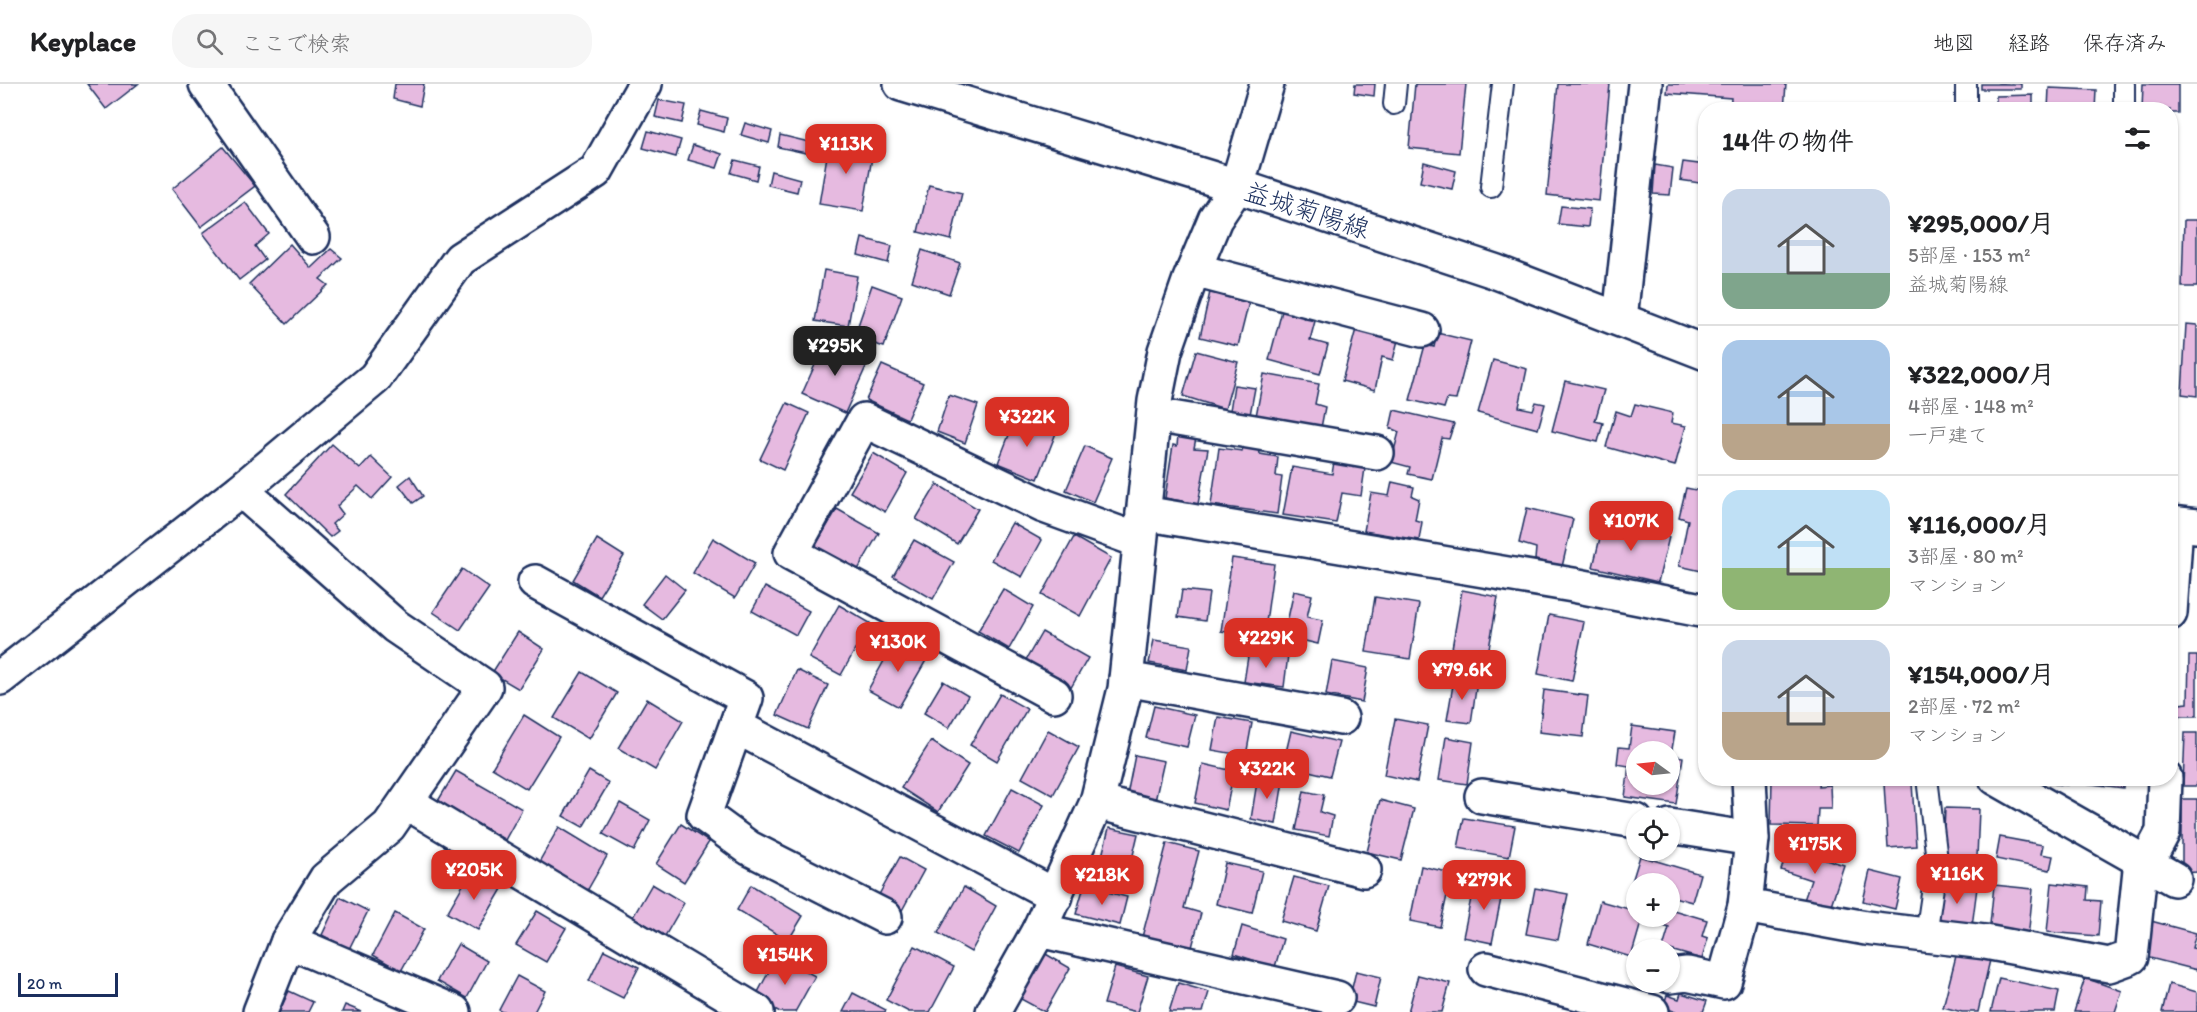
<!DOCTYPE html>
<html lang="ja">
<meta charset="utf-8">
<style>
body{margin:0;font-family:Itim,"Klee One",sans-serif;background:#f6f6f6;color:#202124;height:100vh;display:flex;flex-direction:column;font-size:22px;white-space:nowrap}
*{box-sizing:border-box;margin:0}
p{font-size:20px;color:#757577}
.icon{flex:none;width:33px;height:33px;fill:none;stroke:currentColor;stroke-width:2;stroke-linecap:round;stroke-linejoin:round}
.map{position:relative;flex:1;overflow:hidden}
.panel{position:absolute;left:1698px;top:18px;width:480px;height:684px;display:flex;flex-direction:column;background:#fff;border-radius:24px;box-shadow:0 2px 4px #0004}
.panel>*{flex:none}
.needle{width:39px;rotate:285deg}
.buttons{position:absolute;left:1626px;top:657px;display:grid;gap:12px}
.buttons a{display:grid;place-items:center;width:54px;height:54px;border-radius:50%;background:#fff;box-shadow:0 2px 4px #0004;font-size:30px}
.scale{position:absolute;left:18px;bottom:15px;width:100px;box-sizing:border-box;padding-left:6px;border:3px solid #1b2f5e;border-top:0;font-size:16px;line-height:21px;white-space:nowrap;color:#1b2f5e;-webkit-text-stroke:4px #fff;paint-order:stroke}
.price{position:absolute;translate:-50% -51px;padding:0 14px;border-radius:12px;background:#d93025;color:#fff;font-size:20px;line-height:39px;filter:drop-shadow(0 2px 3px #0008)}
.price::after{content:'';position:absolute;left:50%;top:36px;width:18px;height:14px;margin-left:-9px;background:inherit;clip-path:polygon(0 0,100% 0,50% 100%)}
.price.current{background:#222;color:#fff}
ul{padding:0;list-style:none}
li{display:flex;align-items:center;gap:18px;height:150px;padding:0 24px}
li+li{border-top:2px solid #e0e0e0}
li span{display:grid;place-items:center;flex:none;width:168px;height:120px;border-radius:18px;color:#555}
li>.icon{margin-inline-start:auto}
span .icon{width:72px;height:72px;fill:#fffc;stroke-width:1}
li b{font-size:26px}
h2{display:flex;justify-content:space-between;align-items:center;height:72px;padding:0 24px;font-size:26px}
header{display:flex;align-items:center;gap:36px;box-sizing:border-box;height:84px;padding:0 30px;background:#fff;border-bottom:2px solid #e0e0e0}
header strong{font-size:28px}
nav{display:flex;gap:33px;margin-inline-start:auto;font-size:21px}
.search{width:420px;height:54px;background:#f6f6f6;display:flex;align-items:center;gap:15px;box-sizing:border-box;padding:0 21px;border-radius:24px;color:#757577;font-size:22px}
.map>svg:first-child{display:block}
.building{fill:#e6bae0;stroke:#1b2f5e;stroke-width:1.5;fill-rule:evenodd}
.lines{fill:none;stroke-linecap:round;stroke-linejoin:round}
.lane-casing{stroke:#1b2f5e;stroke-width:24}
.street-casing{stroke:#1b2f5e;stroke-width:38}
.secondary-casing{stroke:#1b2f5e;stroke-width:38}
.lane{stroke:#fff;stroke-width:20}
.street{stroke:#fff;stroke-width:33}
.secondary{stroke:#fff;stroke-width:33}
.labels{text-anchor:middle;dominant-baseline:central;stroke-width:4.5;stroke-linejoin:round;paint-order:stroke}
.street-label{font-size:26px;fill:#1b2f5e;stroke:#fff}
</style>
<header>
<strong>Keyplace</strong>
<div class="search"><svg class="icon" aria-label="search" viewBox="0 0 24 24"><circle cx="10" cy="10" r="6"/><path d="M15 15l6 6"/></svg>ここで検索</div>
<nav><a>地図</a><a>経路</a><a>保存済み</a></nav>
</header>
<div class="map">
<svg width="2197" height="928" viewBox="0 0 2197 928">
<rect width="100%" height="100%" fill="#fff"/>
<filter id="ink" filterUnits="userSpaceOnUse"><feTurbulence type="fractalNoise" baseFrequency=".0167" numOctaves="2"/><feDisplacementMap in="SourceGraphic" scale="12" xChannelSelector="R" yChannelSelector="G"/><feConvolveMatrix kernelMatrix="1 2 1 2 8 2 1 2 1" color-interpolation-filters="sRGB"/></filter>
<g filter="url(#ink)">
<g class="building">
<path d="M87,0H138L106,25Z"/>
<path d="M395,0H424L420,22L393,15Z"/>
<path d="M1355,0H1375L1374,12L1354,9Z"/>
<path d="M1415,0H1466L1459,69L1409,64Z"/>
<path d="M1558,0H1610L1599,117L1547,111Z"/>
<path d="M1668,0H1786L1784,26H1730L1731,14L1667,9Z"/>
<rect x="1981" y="0" width="40" height="5"/>
<path d="M2143,0H2178V29H2170V26H2142Z"/>
<path d="M2049,4L2096,6L2095,26H2048Z"/>
<path d="M2033,11V26H1996V12Z"/>
<path d="M659,16L686,21L682,39L655,33Z"/>
<path d="M701,27L727,34L724,48L697,41Z"/>
<path d="M745,39L772,47L769,59L741,51Z"/>
<path d="M648,47L681,56L676,73L643,64Z"/>
<path d="M780,51L809,58L806,69L778,63Z"/>
<path d="M1703,51L1706,52V77L1699,76Z"/>
<path d="M830,54L874,61L863,127L819,120Z"/>
<path d="M693,61L722,70L717,84L688,76Z"/>
<path d="M223,63L255,102L201,143L172,105Z"/>
<path d="M735,76L759,82L756,96L731,89Z"/>
<path d="M1424,78L1456,87L1452,105L1420,98Z"/>
<path d="M1683,78L1706,81V100L1680,96Z"/>
<path d="M1655,81L1673,84L1670,111L1653,110Z"/>
<path d="M771,87L800,95L797,108L768,101Z"/>
<path d="M929,101L962,109L951,156L918,148Z"/>
<path d="M245,118L269,150L255,162L265,176L239,196L203,149Z"/>
<path d="M1561,122L1590,125L1588,143L1558,140Z"/>
<path d="M2184,136H2197V203H2182Z"/>
<path d="M862,154L892,162L888,179L858,171Z"/>
<path d="M290,160L311,184L331,165L342,174L320,195L328,201L287,240L249,200Z"/>
<path d="M922,166L960,179L949,210L912,197Z"/>
<path d="M824,186L857,192L848,242L815,237Z"/>
<path d="M872,201L902,212L884,263L854,253Z"/>
<path d="M1210,208L1249,218L1238,262L1200,253Z"/>
<path d="M1283,223L1307,230L1305,235L1315,237L1310,256L1328,261L1320,290L1269,276Z"/>
<path d="M2186,240L2197,241V312L2182,310Z"/>
<path d="M1356,245L1398,256L1393,276L1382,273L1375,306L1342,297Z"/>
<path d="M1437,249L1471,257L1456,316L1447,315L1444,324L1410,316L1425,261L1434,263Z"/>
<path d="M826,256L869,276L845,329L802,310Z"/>
<path d="M1196,267L1238,278L1225,325L1183,312Z"/>
<path d="M1493,276L1527,285L1519,323L1533,326L1536,318L1545,320L1538,345L1478,329Z"/>
<path d="M882,281L923,299L907,335L866,316Z"/>
<path d="M1264,290L1319,300L1315,320L1325,323L1321,344L1256,332Z"/>
<path d="M1565,297L1604,306L1595,337L1603,339L1598,358L1552,347Z"/>
<path d="M1234,301L1255,304L1249,336L1229,333Z"/>
<path d="M949,311L978,321L965,359L937,348Z"/>
<path d="M787,319L809,329L783,386L760,375Z"/>
<path d="M1635,320L1673,329L1671,339L1686,342L1675,382L1606,363L1616,327L1631,332Z"/>
<path d="M1394,326L1454,340L1449,355L1442,354L1432,395L1408,390L1410,383L1391,378L1399,348L1390,344Z"/>
<path d="M1016,333L1056,349L1038,395L998,379Z"/>
<path d="M1178,351L1196,354L1194,364L1208,365L1198,420L1165,414L1173,361L1177,362Z"/>
<path d="M332,360L360,385L371,373L392,393L372,415L358,402L337,422L343,430L332,440L338,447L330,453L286,410Z"/>
<path d="M1243,361L1259,363L1260,370L1278,373L1276,392L1282,393L1277,430L1211,421L1219,364L1242,367Z"/>
<path d="M1085,362L1112,374L1093,418L1066,406Z"/>
<path d="M873,369L907,389L885,428L850,408Z"/>
<path d="M1335,372L1366,377L1361,412L1342,409L1336,439L1283,431L1292,383L1332,390Z"/>
<path d="M410,392L423,412L413,419L399,401Z"/>
<path d="M1392,398L1414,403L1412,412L1419,415L1415,436L1422,438L1419,456L1364,447L1371,409L1389,412Z"/>
<path d="M937,400L978,425L957,460L916,435Z"/>
<path d="M1686,404L1706,408V488L1679,482L1688,436L1679,433Z"/>
<path d="M1527,424L1573,435L1562,483L1535,476L1536,464L1519,459Z"/>
<path d="M837,425L879,449L856,489L814,464Z"/>
<path d="M1604,437L1669,453L1658,498L1593,483Z"/>
<path d="M1012,439L1042,456L1022,493L991,476Z"/>
<path d="M1074,453L1111,474L1080,532L1042,511Z"/>
<path d="M713,454L755,479L735,514L693,489Z"/>
<path d="M597,455L624,472L599,512L573,496Z"/>
<path d="M914,456L954,478L933,515L893,492Z"/>
<path d="M1232,474L1274,480L1264,553L1221,547Z"/>
<path d="M462,485L489,504L460,546L433,528Z"/>
<path d="M665,490L685,506L662,535L642,520Z"/>
<path d="M765,503L809,527L796,551L752,527Z"/>
<path d="M1003,505L1033,523L1009,565L978,547Z"/>
<path d="M1182,506L1209,509L1205,537L1178,533Z"/>
<path d="M1462,506L1498,513L1487,576L1451,570Z"/>
<path d="M1294,507L1312,511L1307,533L1323,536L1318,560L1284,552Z"/>
<path d="M1375,513L1419,520L1410,575L1366,568Z"/>
<path d="M839,521L870,539L841,591L809,574Z"/>
<path d="M1549,531L1584,538L1572,597L1538,590Z"/>
<path d="M518,548L544,565L519,605L492,589Z"/>
<path d="M1042,548L1088,574L1069,607L1023,581Z"/>
<path d="M896,555L928,573L899,623L868,606Z"/>
<path d="M1154,556L1191,562L1187,586L1149,579Z"/>
<path d="M1249,566L1288,571L1284,603L1244,598Z"/>
<path d="M2189,572H2197V632H2178L2179,620L2188,619Z"/>
<path d="M1332,577L1368,584L1362,618L1326,611Z"/>
<path d="M797,586L828,601L808,645L777,631Z"/>
<path d="M582,588L617,609L589,655L554,634Z"/>
<path d="M1454,595L1477,598L1471,639L1447,636Z"/>
<path d="M943,597L968,612L949,644L924,629Z"/>
<path d="M1544,606L1588,612L1583,653L1539,648Z"/>
<path d="M1000,610L1027,625L997,677L970,661Z"/>
<path d="M647,615L683,637L655,686L618,664Z"/>
<path d="M1154,622L1195,631L1187,663L1146,654Z"/>
<path d="M524,631L559,653L527,705L492,684Z"/>
<path d="M1218,633L1252,639L1246,672L1212,666Z"/>
<path d="M1395,635L1428,641L1417,698L1384,691Z"/>
<path d="M1632,642L1675,648L1671,671L1683,673L1676,720L1625,713L1629,682L1617,680L1619,663L1629,664ZM1636,668H1670V700H1636Z"/>
<path d="M1048,646L1079,663L1053,711L1022,694Z"/>
<path d="M1291,647L1339,658L1330,692L1283,681Z"/>
<path d="M2185,649H2197V702H2183Z"/>
<path d="M1446,653L1473,658L1467,700L1439,696Z"/>
<path d="M931,657L968,681L938,728L901,704Z"/>
<path d="M1135,671L1164,677L1155,717L1127,711Z"/>
<path d="M1203,680L1234,687L1226,726L1195,719Z"/>
<path d="M456,687L522,725L505,756L438,717Z"/>
<path d="M589,687L609,699L583,743L563,732Z"/>
<path d="M1258,692L1283,697L1276,740L1251,735Z"/>
<path d="M1772,694H1819L1818,702L1830,701L1831,725H1818L1817,742L1771,741Z"/>
<path d="M2055,694H2067V701L2055,700Z"/>
<path d="M2077,694H2124L2123,704L2077,698Z"/>
<path d="M1912,699L1916,762L1888,764L1884,700Z"/>
<path d="M1012,704L1044,721L1019,769L986,752Z"/>
<path d="M1304,707L1324,711L1320,728L1333,732L1329,752L1296,746Z"/>
<path d="M2182,715H2197V788L2182,789Z"/>
<path d="M1380,716L1414,725L1401,776L1367,768Z"/>
<path d="M620,719L650,736L634,767L603,750Z"/>
<path d="M1945,724L1979,725L1977,773L1943,771Z"/>
<path d="M1464,734L1515,742L1509,773L1458,764Z"/>
<path d="M681,740L709,758L684,798L656,780Z"/>
<path d="M559,743L607,772L587,807L539,778Z"/>
<path d="M1109,744L1138,750L1129,788L1100,780Z"/>
<path d="M2000,753L2043,761L2041,770L2053,772L2050,786L1996,775Z"/>
<path d="M1167,759L1199,767L1184,824L1201,829L1191,867L1142,853Z"/>
<path d="M1789,763L1844,781L1830,824L1804,816L1811,796L1781,786Z"/>
<path d="M1640,772L1700,790L1692,818L1670,812V800H1636V802L1631,801Z"/>
<path d="M900,773L924,786L900,830L876,816Z"/>
<path d="M1225,779L1262,787L1252,829L1216,820Z"/>
<path d="M1421,782L1452,789L1440,843L1410,837Z"/>
<path d="M471,787L502,805L478,846L447,829Z"/>
<path d="M1870,787L1902,795L1895,825L1863,817Z"/>
<path d="M1942,792L1978,796L1971,850L1935,846Z"/>
<path d="M1294,793L1329,802L1316,847L1281,837Z"/>
<path d="M1475,795L1504,800L1492,859L1463,853Z"/>
<path d="M2052,799L2088,803L2087,816L2101,817L2098,852L2047,848Z"/>
<path d="M652,800L684,819L665,852L633,833Z"/>
<path d="M751,801L803,832L788,857L737,826Z"/>
<path d="M1994,801L2033,805L2028,854L1989,850Z"/>
<path d="M1084,802L1127,813L1120,841L1076,830Z"/>
<path d="M964,803L996,822L971,868L938,849Z"/>
<path d="M1535,804L1568,810L1558,856L1526,850Z"/>
<path d="M340,813L368,827L349,865L322,851Z"/>
<path d="M1600,817L1636,827V832H1643L1631,873L1588,860Z"/>
<path d="M1670,825L1707,836L1702,852L1708,854L1702,875L1663,864L1669,844L1661,841L1664,832H1670Z"/>
<path d="M537,827L566,844L546,878L516,861Z"/>
<path d="M395,829L424,845L401,887L373,871Z"/>
<path d="M2151,837L2196,849L2192,864L2197,865V886L2142,872Z"/>
<path d="M1242,842L1283,855L1275,883L1234,870Z"/>
<path d="M458,860L487,877L467,914L437,897Z"/>
<path d="M915,862L954,883L930,928H909L886,916Z"/>
<path d="M604,866L639,883L623,914L589,897Z"/>
<path d="M1957,868L1990,876L1978,928H1962L1943,923Z"/>
<path d="M1044,869L1070,884L1045,928L1019,914Z"/>
<path d="M777,872L815,892L795,928H780L755,914Z"/>
<path d="M1115,883L1148,892L1137,928L1104,920Z"/>
<path d="M1356,887L1381,893L1374,923L1349,917Z"/>
<path d="M1418,891L1450,899L1442,928H1408Z"/>
<path d="M517,892L545,907L534,928H503L499,926Z"/>
<path d="M1999,894L2059,907L2055,928H1991Z"/>
<path d="M2085,894L2122,907L2115,928H2074Z"/>
<path d="M1178,899L1209,908L1203,928H1169Z"/>
<path d="M2169,900L2197,908V928H2162Z"/>
<path d="M289,907L313,918L308,928H279Z"/>
<path d="M853,909L886,926L885,928H843Z"/>
<path d="M1681,909L1707,917L1703,928H1676L1663,923L1667,911L1679,915Z"/>
<path d="M345,921L362,928H342Z"/>
</g>
<g class="lines">
<g class="lane-casing">
<g id="lane">
<path d="M1966,0V26"/>
<path d="M2124,0V26"/>
<path d="M1394,20L1396,0"/>
<path d="M1491,103L1503,0"/>
<path d="M1926,851L1937,776L1927,694"/>
</g>
</g>
<g class="street-casing">
<g id="street">
<path d="M206,0L313,153"/>
<path d="M1194,186L1422,246"/>
<path d="M1620,235L1645,0"/>
<path d="M1154,331L1377,369"/>
<path d="M241,406L395,542L485,603L389,742L326,795L288,857L260,928"/>
<path d="M1143,429L1573,501L1706,527"/>
<path d="M535,498L746,614L704,731L749,764L885,833"/>
<path d="M2170,529L2176,440"/>
<path d="M0,594L241,406L375,294L460,175L596,87L645,0"/>
<path d="M1126,595L1341,634"/>
<path d="M1054,611L791,469L864,336L1044,422L1140,457"/>
<path d="M737,643L1056,812"/>
<path d="M1996,694L2174,795"/>
<path d="M1482,712L1636,737"/>
<path d="M406,718L757,928"/>
<path d="M1097,718L1364,786"/>
<path d="M1670,742L1752,755"/>
<path d="M2146,780L2163,748L2165,694"/>
<path d="M1745,822L1866,844L1985,858L2109,881L2131,873L2141,776"/>
<path d="M1039,846L1337,914"/>
<path d="M288,857L454,928"/>
<path d="M1486,885L1652,928"/>
<path d="M1670,892L1687,890L1724,898L1745,822L1752,755L1749,694"/>
<path d="M993,928L1039,846L1097,718L1125,605L1155,317L1165,267L1190,195L1215,135L1237,102L1267,0"/>
</g>
</g>
<g class="secondary-casing">
<g id="secondary">
<path d="M901,0L1237,102L1494,187L1706,269"/>
<path d="M2170,439L2197,442"/>
</g>
</g>
<use href="#lane" class="lane"/>
<use href="#street" class="street"/>
<use href="#secondary" class="secondary"/>
</g>
</g>
<g class="labels">
<g class="street-label">
<text transform="translate(1307 126) rotate(18)">益城菊陽線</text>
</g>
</g>
</svg>
<div class="buttons">
<a><svg class="needle" viewBox="-14 -14 28 28"><path d="M0-13l5 13h-10z" fill="#e53935"/><path d="M0 13l5-13h-10z" fill="#757577"/></svg></a>
<a><svg class="icon" aria-label="locate" viewBox="0 0 24 24"><circle cx="12" cy="12" r="6"/><path d="M12 2v4M12 18v4M2 12h4M18 12h4"/></svg></a>
<a>+</a>
<a>−</a>
</div>
<div class="scale">20 m</div>
<b class="price" style="left:846px;top:91px">¥113K</b>
<b class="price current" style="left:835px;top:293px">¥295K</b>
<b class="price" style="left:1027px;top:364px">¥322K</b>
<b class="price" style="left:1631px;top:468px">¥107K</b>
<b class="price" style="left:1266px;top:585px">¥229K</b>
<b class="price" style="left:898px;top:589px">¥130K</b>
<b class="price" style="left:1462px;top:617px">¥79.6K</b>
<b class="price" style="left:1267px;top:716px">¥322K</b>
<b class="price" style="left:1815px;top:791px">¥175K</b>
<b class="price" style="left:474px;top:817px">¥205K</b>
<b class="price" style="left:1957px;top:821px">¥116K</b>
<b class="price" style="left:1102px;top:822px">¥218K</b>
<b class="price" style="left:1484px;top:827px">¥279K</b>
<b class="price" style="left:785px;top:902px">¥154K</b>
<section class="panel">
<h2>14件の物件<svg class="icon" aria-label="filters" viewBox="0 0 24 24"><path d="M4 7h16M4 17h16"/><circle cx="9" cy="7" r="2"/><circle cx="15" cy="17" r="2"/></svg></h2>
<ul>
<li><span style="background:linear-gradient(#c9d6e8 70%,#7fa58c 0)"><svg class="icon" aria-label="home" viewBox="0 0 24 24"><path d="M3 11l9-7 9 7M6 9v11h12V9"/></svg></span><div><b>¥295,000/月</b><p>5部屋 · 153 m²</p><p>益城菊陽線</p></div></li>
<li><span style="background:linear-gradient(#a9c7e8 70%,#b9a48a 0)"><svg class="icon" aria-label="home" viewBox="0 0 24 24"><path d="M3 11l9-7 9 7M6 9v11h12V9"/></svg></span><div><b>¥322,000/月</b><p>4部屋 · 148 m²</p><p>一戸建て</p></div></li>
<li><span style="background:linear-gradient(#bfe0f5 65%,#8fb573 0)"><svg class="icon" aria-label="home" viewBox="0 0 24 24"><path d="M3 11l9-7 9 7M6 9v11h12V9"/></svg></span><div><b>¥116,000/月</b><p>3部屋 · 80 m²</p><p>マンション</p></div></li>
<li><span style="background:linear-gradient(#c9d6e8 60%,#b9a48a 0)"><svg class="icon" aria-label="home" viewBox="0 0 24 24"><path d="M3 11l9-7 9 7M6 9v11h12V9"/></svg></span><div><b>¥154,000/月</b><p>2部屋 · 72 m²</p><p>マンション</p></div></li>
</ul>
</section>
</div>
